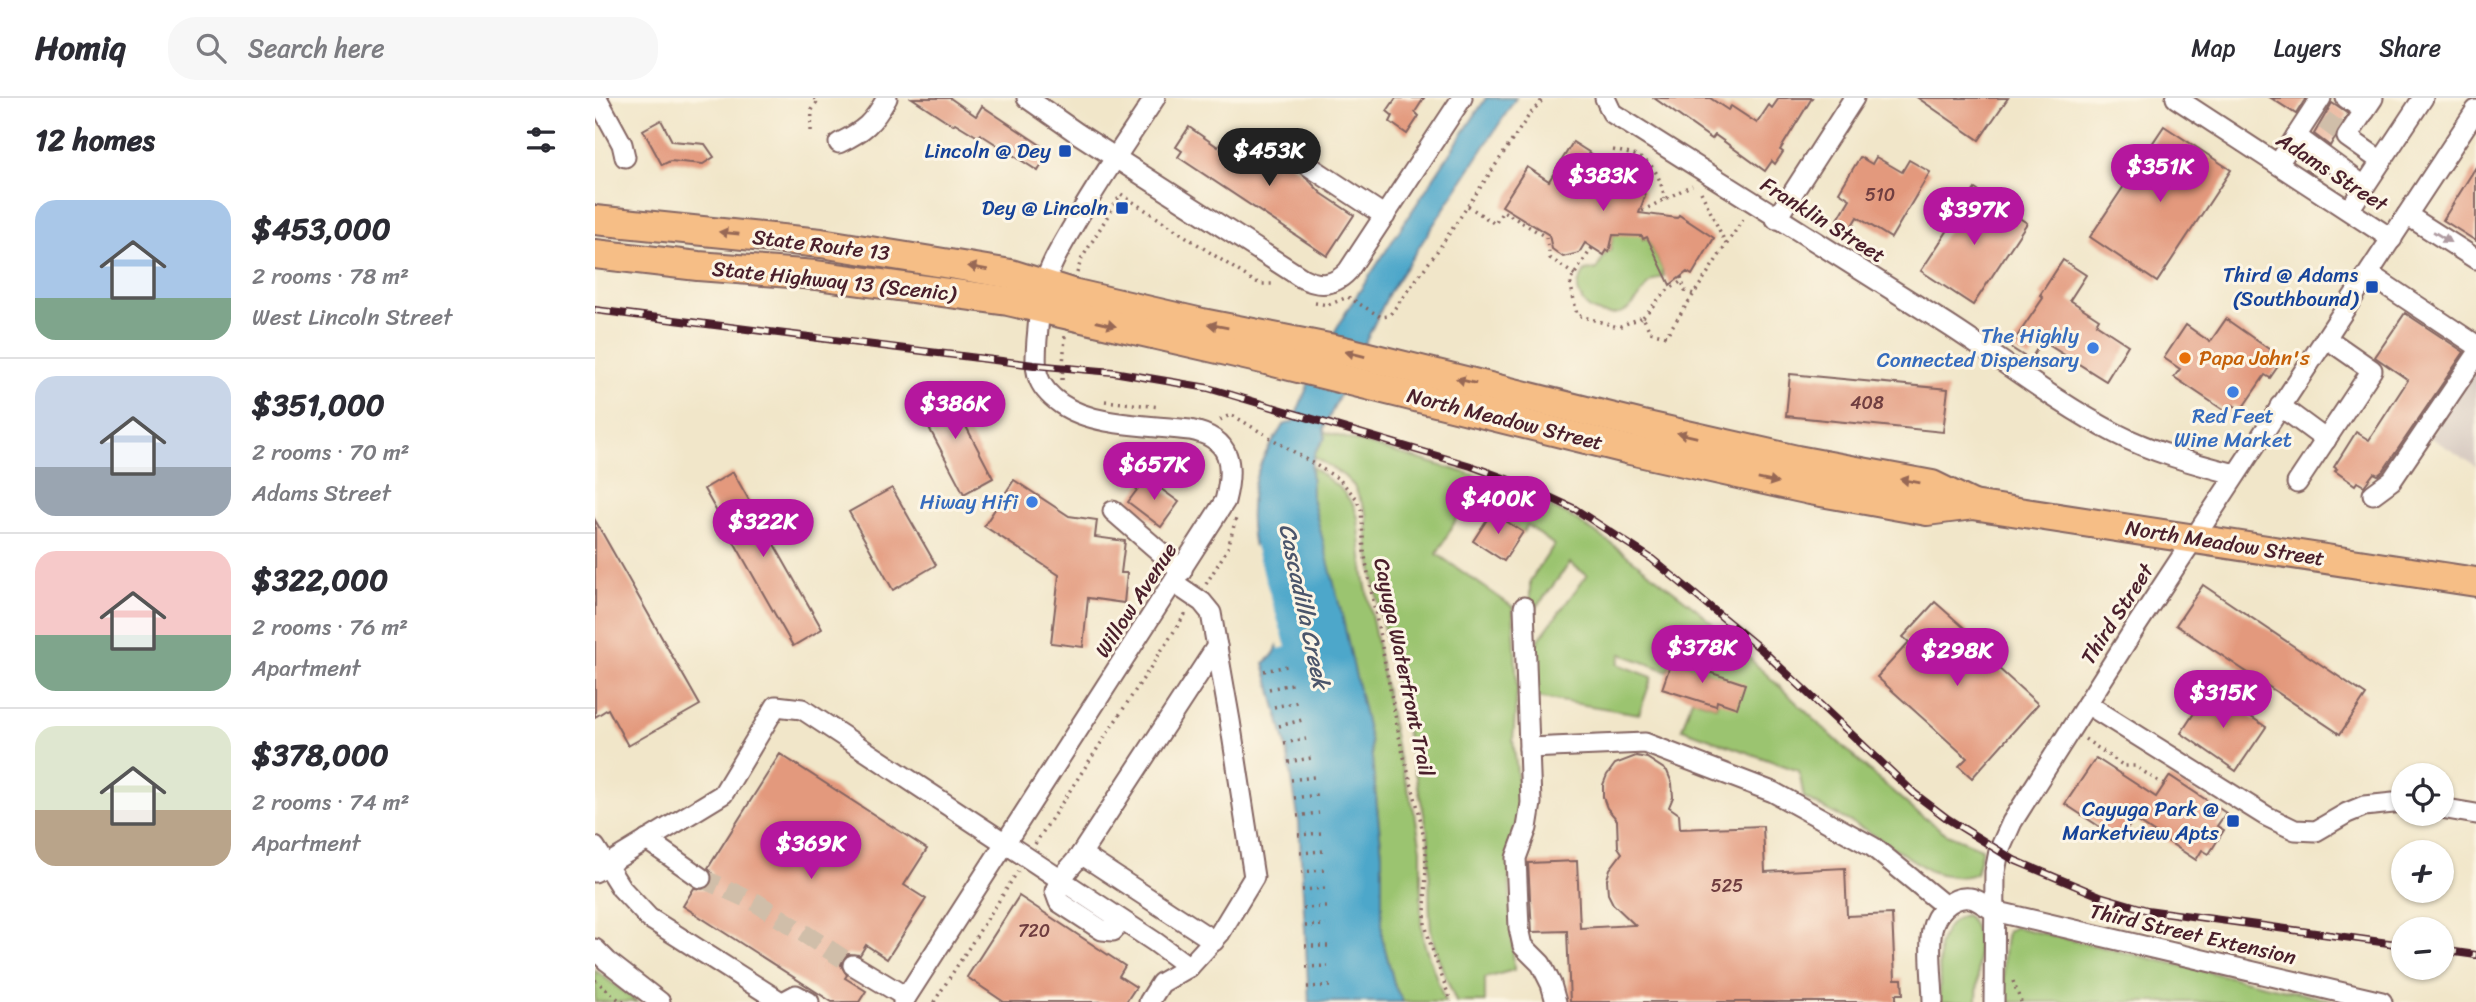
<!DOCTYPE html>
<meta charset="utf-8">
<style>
body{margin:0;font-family:Sriracha,sans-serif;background:#f7f7f7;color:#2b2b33;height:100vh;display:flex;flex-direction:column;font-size:26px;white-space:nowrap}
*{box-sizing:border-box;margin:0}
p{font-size:23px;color:#7c7c81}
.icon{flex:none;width:38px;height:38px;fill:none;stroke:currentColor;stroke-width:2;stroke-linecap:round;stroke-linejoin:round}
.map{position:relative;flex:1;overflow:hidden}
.drawer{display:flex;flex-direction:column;background:#fff;width:595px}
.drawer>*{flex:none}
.controls{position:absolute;left:1796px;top:665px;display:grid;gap:14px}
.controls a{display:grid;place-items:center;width:63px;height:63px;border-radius:50%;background:#fff;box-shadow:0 2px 5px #0004;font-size:35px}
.price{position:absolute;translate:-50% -60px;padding:0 16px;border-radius:24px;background:#b5179e;color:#fff;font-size:23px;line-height:46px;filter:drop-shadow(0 2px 4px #0008)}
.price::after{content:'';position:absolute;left:50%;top:42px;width:21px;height:16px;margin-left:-10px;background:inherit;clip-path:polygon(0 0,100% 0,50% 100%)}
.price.on{background:#222;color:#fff}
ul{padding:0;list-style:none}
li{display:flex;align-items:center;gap:21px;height:175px;padding:0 35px}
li+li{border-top:2px solid #e1e1e2}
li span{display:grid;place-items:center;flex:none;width:196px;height:140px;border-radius:21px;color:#555}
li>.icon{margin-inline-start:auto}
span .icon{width:84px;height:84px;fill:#fffc;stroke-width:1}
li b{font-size:30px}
h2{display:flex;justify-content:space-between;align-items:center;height:84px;padding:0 35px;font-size:30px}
header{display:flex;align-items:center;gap:42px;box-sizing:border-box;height:98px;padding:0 35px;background:#fff;border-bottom:2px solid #e1e1e2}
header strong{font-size:33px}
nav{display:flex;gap:38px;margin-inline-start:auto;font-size:24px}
.search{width:490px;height:63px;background:#f7f7f7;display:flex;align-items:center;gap:18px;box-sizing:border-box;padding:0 24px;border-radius:28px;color:#7c7c81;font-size:26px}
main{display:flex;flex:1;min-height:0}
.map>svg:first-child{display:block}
.industrial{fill:#cfc1ba}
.green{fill:#9bc470;stroke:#72724e;stroke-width:2}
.water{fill:#4da7ca;stroke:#4c637a;stroke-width:2}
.pier{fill:#f1e6c9}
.building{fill:#e3997d}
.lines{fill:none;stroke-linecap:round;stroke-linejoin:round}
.minor-tunnel{stroke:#d0bea9;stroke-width:19;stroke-dasharray:19 10;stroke-linecap:butt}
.minor-casing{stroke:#846562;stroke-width:23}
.highway-casing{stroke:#846562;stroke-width:32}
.path{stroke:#846562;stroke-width:3.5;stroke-dasharray:2 5;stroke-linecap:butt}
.minor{stroke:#fff;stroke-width:19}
.highway{stroke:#f6be86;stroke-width:28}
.rail-casing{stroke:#4a1f2b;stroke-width:8}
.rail{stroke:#fcf5e5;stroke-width:5;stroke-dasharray:16;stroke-linecap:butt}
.oneway{fill:#976754}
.oneway2{fill:#ae9aa0}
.transit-dot{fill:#1a4fb4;stroke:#fcf5e5;stroke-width:2.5}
.shop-dot{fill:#3f7fe0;stroke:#fcf5e5;stroke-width:2.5}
.food-dot{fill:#e8710a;stroke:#fcf5e5;stroke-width:2.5}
.labels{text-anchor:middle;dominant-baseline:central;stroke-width:6;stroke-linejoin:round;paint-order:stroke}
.number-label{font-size:18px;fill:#703e40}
.transit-label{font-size:21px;fill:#164399;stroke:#fcf5e5;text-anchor:end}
.street-label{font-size:21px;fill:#4a1f2b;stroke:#fcf5e5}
.shop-label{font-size:21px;fill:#366cbe;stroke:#fcf5e5;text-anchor:end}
.food-label{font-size:21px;fill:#c56008;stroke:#fcf5e5;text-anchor:start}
.water-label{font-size:23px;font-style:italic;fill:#4b556b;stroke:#fcf5e5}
</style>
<header>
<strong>Homiq</strong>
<div class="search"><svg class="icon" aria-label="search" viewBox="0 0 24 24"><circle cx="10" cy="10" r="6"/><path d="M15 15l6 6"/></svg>Search here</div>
<nav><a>Map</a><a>Layers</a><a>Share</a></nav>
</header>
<main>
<section class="drawer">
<h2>12 homes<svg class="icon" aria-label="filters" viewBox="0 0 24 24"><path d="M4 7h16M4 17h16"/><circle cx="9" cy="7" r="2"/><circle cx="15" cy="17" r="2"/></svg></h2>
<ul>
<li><span style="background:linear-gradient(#a9c7e8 70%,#7fa58c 0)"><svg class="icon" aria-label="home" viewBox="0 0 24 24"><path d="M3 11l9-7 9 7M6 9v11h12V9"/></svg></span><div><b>$453,000</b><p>2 rooms · 78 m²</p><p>West Lincoln Street</p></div></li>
<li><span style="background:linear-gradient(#c9d6e8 65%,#9aa5b1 0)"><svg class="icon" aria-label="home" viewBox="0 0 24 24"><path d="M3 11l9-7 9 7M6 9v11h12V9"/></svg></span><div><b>$351,000</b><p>2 rooms · 70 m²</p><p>Adams Street</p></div></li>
<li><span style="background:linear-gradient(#f6c9c9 60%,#7fa58c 0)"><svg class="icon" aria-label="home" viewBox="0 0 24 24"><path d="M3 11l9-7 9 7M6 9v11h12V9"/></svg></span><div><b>$322,000</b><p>2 rooms · 76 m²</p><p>Apartment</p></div></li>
<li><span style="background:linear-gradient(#dfe7d0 60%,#b9a48a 0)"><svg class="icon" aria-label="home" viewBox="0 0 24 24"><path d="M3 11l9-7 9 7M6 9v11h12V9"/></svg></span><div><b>$378,000</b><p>2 rooms · 74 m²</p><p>Apartment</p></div></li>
</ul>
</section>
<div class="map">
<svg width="1881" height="904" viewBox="0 0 1881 904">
<rect width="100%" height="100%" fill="#fcf5e5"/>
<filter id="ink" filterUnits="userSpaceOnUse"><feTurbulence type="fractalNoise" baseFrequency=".0143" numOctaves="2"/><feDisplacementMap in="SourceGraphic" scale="14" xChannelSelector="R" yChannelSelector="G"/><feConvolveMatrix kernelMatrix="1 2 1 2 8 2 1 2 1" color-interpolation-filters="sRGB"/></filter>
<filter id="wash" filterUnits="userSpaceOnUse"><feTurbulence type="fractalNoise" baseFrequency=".00686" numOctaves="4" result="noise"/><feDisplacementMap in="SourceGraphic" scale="28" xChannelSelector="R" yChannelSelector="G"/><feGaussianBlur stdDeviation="1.57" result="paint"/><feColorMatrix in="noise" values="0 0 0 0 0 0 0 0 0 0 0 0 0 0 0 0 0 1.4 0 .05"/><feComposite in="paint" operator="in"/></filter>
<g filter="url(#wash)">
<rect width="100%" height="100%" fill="#f1e6c9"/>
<path class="industrial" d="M1881,270V368L1835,339Z"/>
<g class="green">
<path d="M1043,131L1048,141L1052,139L1068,172L1067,173L1069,178C1064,180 1058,182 1054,186C1039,204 1035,221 1005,215C995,213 989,208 985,198C980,189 985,181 990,173L1002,171L1012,152L1015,153L1018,137Z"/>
<path d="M730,334L892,381L973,417L1016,445L1102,511L1272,671L1320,713L1352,736L1387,750L1381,775C1370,782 1346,777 1335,773L1269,731L1209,700L1204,673L1087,631L1097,601L1121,608L1130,580L1077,562L1073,573L1026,556L1023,566L1057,579L1044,616L940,599L939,548L992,477L975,465L935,518V483L959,447L932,427L928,434L898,414L895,417L883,409L879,415L868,409L842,456L918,509L922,592L918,642L926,707L913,755L919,872L890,880V904H861C852,881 840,857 836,832C832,800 837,767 833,735L782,499L773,449L772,416L759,388L749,378L718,358L730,340Z"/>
<path d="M716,368L746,391L759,408L763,420L769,478L802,652L820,716L826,751V824L829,845L850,904H808L800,889L787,839V756L775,641L717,400Z"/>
<path d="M1370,817C1389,826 1382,884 1382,904H1345L1344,848C1348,835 1356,820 1370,817Z"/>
<path d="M1420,829L1743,904H1414C1406,883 1408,855 1412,833Z"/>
<path d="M0,872L42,904H0Z"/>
</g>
<path class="water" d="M891,0H921L794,195L729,330L730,340L720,354L716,368L717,400L747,517L775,641L787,756V839L800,889L808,904H714L704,724L692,652L669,565C681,557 683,550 685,536C667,478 641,425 666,365C671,352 681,340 688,327L698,324L722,265L751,214Z"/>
<path class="pier" d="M660,448L691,549L684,551L655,450Z"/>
<g id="blocks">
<g class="building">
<path d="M317,0H355L381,18L387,8L447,48L443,54L451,59L443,73L385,36L383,39L360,25L358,27Z"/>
<path d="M801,0H829L820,14L824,18L812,36L795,24L798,18L792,13Z"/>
<path d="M1059,0H1115L1133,12L1136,8L1162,25L1174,7L1177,10L1184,0H1217L1185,52L1188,54L1180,66L1177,63L1170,73L1120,37L1117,41Z"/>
<path d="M1323,0H1413L1384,42Z"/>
<path d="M1676,0H1711L1701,16Z"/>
<path d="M1737,5L1753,16L1735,48L1719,36Z"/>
<path d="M66,22L77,43L110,46L119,59L108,66L75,63L67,67L48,32Z"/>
<path d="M1569,28L1636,72L1562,184L1495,139Z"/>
<path d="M594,29L623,49L632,35L682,67L686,60L703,71L726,95L759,117L732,158L583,59L587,53L581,49Z"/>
<path d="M978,44L1047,88L1050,98L1044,115L1082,120L1084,117L1119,140L1097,177L1092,174L1075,187L1052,139L1048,141L1047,138L1018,137L1014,154L1012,152L1009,157L990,145L984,155L968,159L957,151L954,137L907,108L932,69L954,83Z"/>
<path d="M1265,59L1277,66L1281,59L1307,74L1314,62L1335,74L1296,140L1262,119L1255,131L1242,123L1255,101L1244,94Z"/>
<path d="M1881,69V143L1848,122Z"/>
<path d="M1380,91L1432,125L1378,207L1326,173Z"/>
<path d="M1468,162L1491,177L1475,202L1504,221L1501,226L1533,247L1511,283L1447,243L1435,262L1415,249L1448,200L1445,197Z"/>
<path d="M1810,215L1869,254L1788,373L1783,377L1779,375L1769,388L1762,384L1760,387L1740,373L1742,371L1739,369L1761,334L1774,342L1813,282L1780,259Z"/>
<path d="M1631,221L1688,261L1675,280L1670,277L1646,312L1638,307L1633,315L1579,279L1585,271L1569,260L1591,227L1615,244Z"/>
<path d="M1195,276L1353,291L1348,334L1191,318Z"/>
<path d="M351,290L398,380L369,396L321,305Z"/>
<path d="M138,374L227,531L198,548L109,391Z"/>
<path d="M551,380L584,404L566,429L533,404Z"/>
<path d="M419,382L474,418L502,422L500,439L530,443L526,475H532L529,505L493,500L488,549L456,545L464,477L389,428Z"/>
<path d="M297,390L341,467L298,492L254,414Z"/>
<path d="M897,414L928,434L909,463L878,443Z"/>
<path d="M0,422L105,607L33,648L13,611L0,619Z"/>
<path d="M1608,487L1771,597L1745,636L1581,527Z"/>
<path d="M1340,504L1375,535L1370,540L1443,606L1377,680L1364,668L1372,660L1282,579L1314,544L1308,539Z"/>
<path d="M1077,562L1150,586L1142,610L1122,603L1121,608L1067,591Z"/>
<path d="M1615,591L1671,629L1641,673L1586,635Z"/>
<path d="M185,656L332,751L309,787L331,801L292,861L271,847L265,857L253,856L247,861L246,867L252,877L250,880L271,893L264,904H237L88,808L99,790L110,791L116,786L117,775L113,770Z"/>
<path d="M1041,658L1052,660L1072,673L1077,685L1078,699L1074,709L1084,716L1085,731L1168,728L1170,774L1250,770L1252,818L1297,816L1300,881H1307L1308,896H1301V904H975L972,833L937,834L933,765L982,763L985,830L1040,827L1018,806L1013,796L1012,781L1015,771L1027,755L1023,749L1022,722L1012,710L1008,699V687L1012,677L1020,666Z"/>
<path d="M1501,660L1561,699L1575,678L1631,715L1622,728L1629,732L1614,756L1607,752L1601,762L1539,721L1525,742L1470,706Z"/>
<path d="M424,798L530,868L524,878L541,889L531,904H409L372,879Z"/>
</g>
</g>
</g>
<g filter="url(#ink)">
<use href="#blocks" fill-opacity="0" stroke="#846562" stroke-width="2"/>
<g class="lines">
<g class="minor-tunnel">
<path d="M1729,22L1744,33"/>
<path d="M106,780L162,805L258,867"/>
</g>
<g class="minor-casing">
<g id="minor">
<path d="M2,0L27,46L30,59"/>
<path d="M432,0L482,35L707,180C725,189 739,188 753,173L867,0"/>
<path d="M1010,0L1017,15C1126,85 1236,153 1345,222C1404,259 1458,303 1520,335C1557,354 1600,366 1640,376"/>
<path d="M1581,0L1797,141"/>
<path d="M1751,0L1770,13"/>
<path d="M1778,0L1752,39L1786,63"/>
<path d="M1701,38L1769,88"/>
<path d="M244,45C269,33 278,25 292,0"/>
<path d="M1683,66L1726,0"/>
<path d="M714,68L790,118"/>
<path d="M1754,112L1828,0"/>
<path d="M1812,117L1881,161"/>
<path d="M1181,121L1259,0"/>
<path d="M1774,176L1881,247"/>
<path d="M1685,308L1731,342"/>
<path d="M1702,385L1777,272L1731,240"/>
<path d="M1778,396L1797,382L1881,258"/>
<path d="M518,413L587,473"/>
<path d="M929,509L936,705L932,730L921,760L924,830L928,848L946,866L956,886L961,904"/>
<path d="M1492,606L1671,718L1700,732L1721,733L1752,715L1769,708L1808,704"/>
<path d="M934,650L1050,645L1178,694L1278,749L1350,808"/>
<path d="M1846,710L1881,716"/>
<path d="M52,742L106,780"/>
<path d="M0,749L26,790L54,820L186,904"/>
<path d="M486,756L622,548"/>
<path d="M0,774L128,696L181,608L207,611L560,844L594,869"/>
<path d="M527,823L518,833L507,832L464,804L460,793C465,778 477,769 486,756L619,843"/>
<path d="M0,851L12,863L65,904"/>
<path d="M258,867L311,899"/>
<path d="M188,904L201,897L214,904"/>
<path d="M308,904L630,403C639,367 637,340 595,332C556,327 499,329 466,306C438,286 440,271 442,241C444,223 444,205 449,188C455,167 466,149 477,130C502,85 532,43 560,0"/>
<path d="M554,904L566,885L594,869L625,835L659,779L635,623L616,515L607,504L579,485"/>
<path d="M1338,904C1338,885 1333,850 1337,832C1340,816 1356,797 1375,800C1383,801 1392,809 1399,813L1787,904"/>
<path d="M1399,904L1400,774L1404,753L1417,724L1538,533L1881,12"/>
</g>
</g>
<g class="highway-casing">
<g id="highway">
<path d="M0,122L226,145L416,176L477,195L607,225L749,253L1048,327L1202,362L1337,387L1378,407"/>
<path d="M0,156L103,168L221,177L413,203L667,261L1035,352L1215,392L1332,413L1378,407L1881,484"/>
</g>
</g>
<g class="path">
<path d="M216,33L217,12L223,3L219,0"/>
<path d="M1018,52C1053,59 1062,66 1070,101"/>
<path d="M1106,94L1131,146"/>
<path d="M873,108L900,126L908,113L951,139L955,160L980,177"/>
<path d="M1047,113L1097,87"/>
<path d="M997,150L975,183L982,217L1023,229L1048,219L1055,234L1071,238L1149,120"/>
<path d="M482,175L486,162L526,96L657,182L666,186H681"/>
<path d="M1086,179L1090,193L1099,196"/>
<path d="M720,205L733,207L753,199L786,219L794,218L841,155L935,16L949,0"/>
<path d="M1048,219L1070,194L1087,183"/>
<path d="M467,282L470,238"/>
<path d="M510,303L565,309"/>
<path d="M625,322L635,317L639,318L744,381L761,400L766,412L769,453L776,492L806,648L824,714L831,752L830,826L836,848L856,904"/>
<path d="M611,486L633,450L641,420"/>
<path d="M669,573L692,568"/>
<path d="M674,591L697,586"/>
<path d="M679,609L702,604"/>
<path d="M684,628L707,622"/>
<path d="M1490,641L1529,668H1540L1569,687"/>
<path d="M689,645L711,641"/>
<path d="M693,664L716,660"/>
<path d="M696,682L719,679"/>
<path d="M699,700L722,697"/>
<path d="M702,718L724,715"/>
<path d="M703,737L727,735"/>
<path d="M440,746L591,515"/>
<path d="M705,755L728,753"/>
<path d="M706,774L729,772"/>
<path d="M707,792L730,790"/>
<path d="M708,810L731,809"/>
<path d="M710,828L731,827"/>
<path d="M710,848H733"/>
<path d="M711,869L733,868"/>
<path d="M0,882L24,902L28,903L32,901"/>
<path d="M1418,883L1426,904"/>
<path d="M712,889L735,888"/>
<path d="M339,904L423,773"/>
</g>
<use href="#minor" class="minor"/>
<use href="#highway" class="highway"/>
<g class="rail-casing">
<g id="rail">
<path d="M0,212L439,267L518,274L613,290L876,368L928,387L980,411L1057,461L1167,552L1320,696L1353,721L1419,762L1505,798L1552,812L1808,847"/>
<path d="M1846,852L1881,857"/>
</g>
</g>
<use href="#rail" class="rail"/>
</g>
<defs><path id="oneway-solid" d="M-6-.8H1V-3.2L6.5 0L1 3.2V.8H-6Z" transform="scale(1.75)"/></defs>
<g class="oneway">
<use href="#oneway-solid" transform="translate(134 135) rotate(-174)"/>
<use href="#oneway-solid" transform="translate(383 170) rotate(-170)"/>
<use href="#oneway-solid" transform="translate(511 226) rotate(13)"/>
<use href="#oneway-solid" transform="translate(623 228) rotate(-170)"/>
<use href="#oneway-solid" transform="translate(760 256) rotate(-166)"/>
<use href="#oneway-solid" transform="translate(871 283) rotate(-166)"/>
<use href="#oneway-solid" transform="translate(1092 337) rotate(-167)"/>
<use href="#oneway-solid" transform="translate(1173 383) rotate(12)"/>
<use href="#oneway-solid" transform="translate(1315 383) rotate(-170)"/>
</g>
<use class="oneway2" href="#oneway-solid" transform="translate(1847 139) rotate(32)"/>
</g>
<g class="transit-dot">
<rect x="463" y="46" width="14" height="14" rx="3.5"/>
<rect x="520" y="103" width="14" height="14" rx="3.5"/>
<rect x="1770" y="182" width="14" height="14" rx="3.5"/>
<rect x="1631" y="716" width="14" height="14" rx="3.5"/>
</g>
<g class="shop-dot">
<circle cx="1498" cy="250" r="7"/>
<circle cx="1638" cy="294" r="7"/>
<circle cx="437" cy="404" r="7"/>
</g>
<circle class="food-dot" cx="1590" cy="260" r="7"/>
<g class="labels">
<g class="number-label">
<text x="1285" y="97">510</text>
<text x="1272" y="305">408</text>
<text x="1132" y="788">525</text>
<text x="439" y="833">720</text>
</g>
<g class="transit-label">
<text x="456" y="53">Lincoln @ Dey</text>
<text x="513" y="110">Dey @ Lincoln</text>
<text x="1763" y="177">Third @ Adams<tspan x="1763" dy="24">(Southbound)</tspan></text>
<text x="1624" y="711">Cayuga Park @<tspan x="1624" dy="24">Marketview Apts</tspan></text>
</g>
<g class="street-label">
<text transform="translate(1737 74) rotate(33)">Adams Street</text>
<text transform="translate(1228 122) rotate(32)">Franklin Street</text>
<text transform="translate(226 147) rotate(7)">State Route 13</text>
<text transform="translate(239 183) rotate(6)">State Highway 13 (Scenic)</text>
<text transform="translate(910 321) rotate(14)">North Meadow Street</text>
<text transform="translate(1630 445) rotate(9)">North Meadow Street</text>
<text transform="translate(541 502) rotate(-57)">Willow Avenue</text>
<text transform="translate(1522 516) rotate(-57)">Third Street</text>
<text transform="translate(809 569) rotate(78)">Cayuga Waterfront Trail</text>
<text transform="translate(1598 836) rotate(13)">Third Street Extension</text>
</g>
<g class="shop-label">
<text x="1484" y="238">The Highly<tspan x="1484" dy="24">Connected Dispensary</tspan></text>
<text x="1638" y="318" text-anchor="middle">Red Feet<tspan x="1638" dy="24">Wine Market</tspan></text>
<text x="423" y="404">Hiway Hifi</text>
</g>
<g class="food-label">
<text x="1604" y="260">Papa John's</text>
</g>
<g class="water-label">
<text transform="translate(709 508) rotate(78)">Cascadilla Creek</text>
</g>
</g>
</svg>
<div class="controls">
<a><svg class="icon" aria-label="locate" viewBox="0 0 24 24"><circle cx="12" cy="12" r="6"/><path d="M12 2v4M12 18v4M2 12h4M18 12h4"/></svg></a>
<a>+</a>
<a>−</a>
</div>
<b class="price on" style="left:674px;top:90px">$453K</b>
<b class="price" style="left:1565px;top:106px">$351K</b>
<b class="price" style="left:1008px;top:115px">$383K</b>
<b class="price" style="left:1379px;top:149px">$397K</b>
<b class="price" style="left:360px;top:343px">$386K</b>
<b class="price" style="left:559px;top:404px">$657K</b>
<b class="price" style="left:903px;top:438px">$400K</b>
<b class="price" style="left:168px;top:461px">$322K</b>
<b class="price" style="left:1107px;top:587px">$378K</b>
<b class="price" style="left:1362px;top:590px">$298K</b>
<b class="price" style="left:1628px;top:632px">$315K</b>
<b class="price" style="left:216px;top:783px">$369K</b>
</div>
</main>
